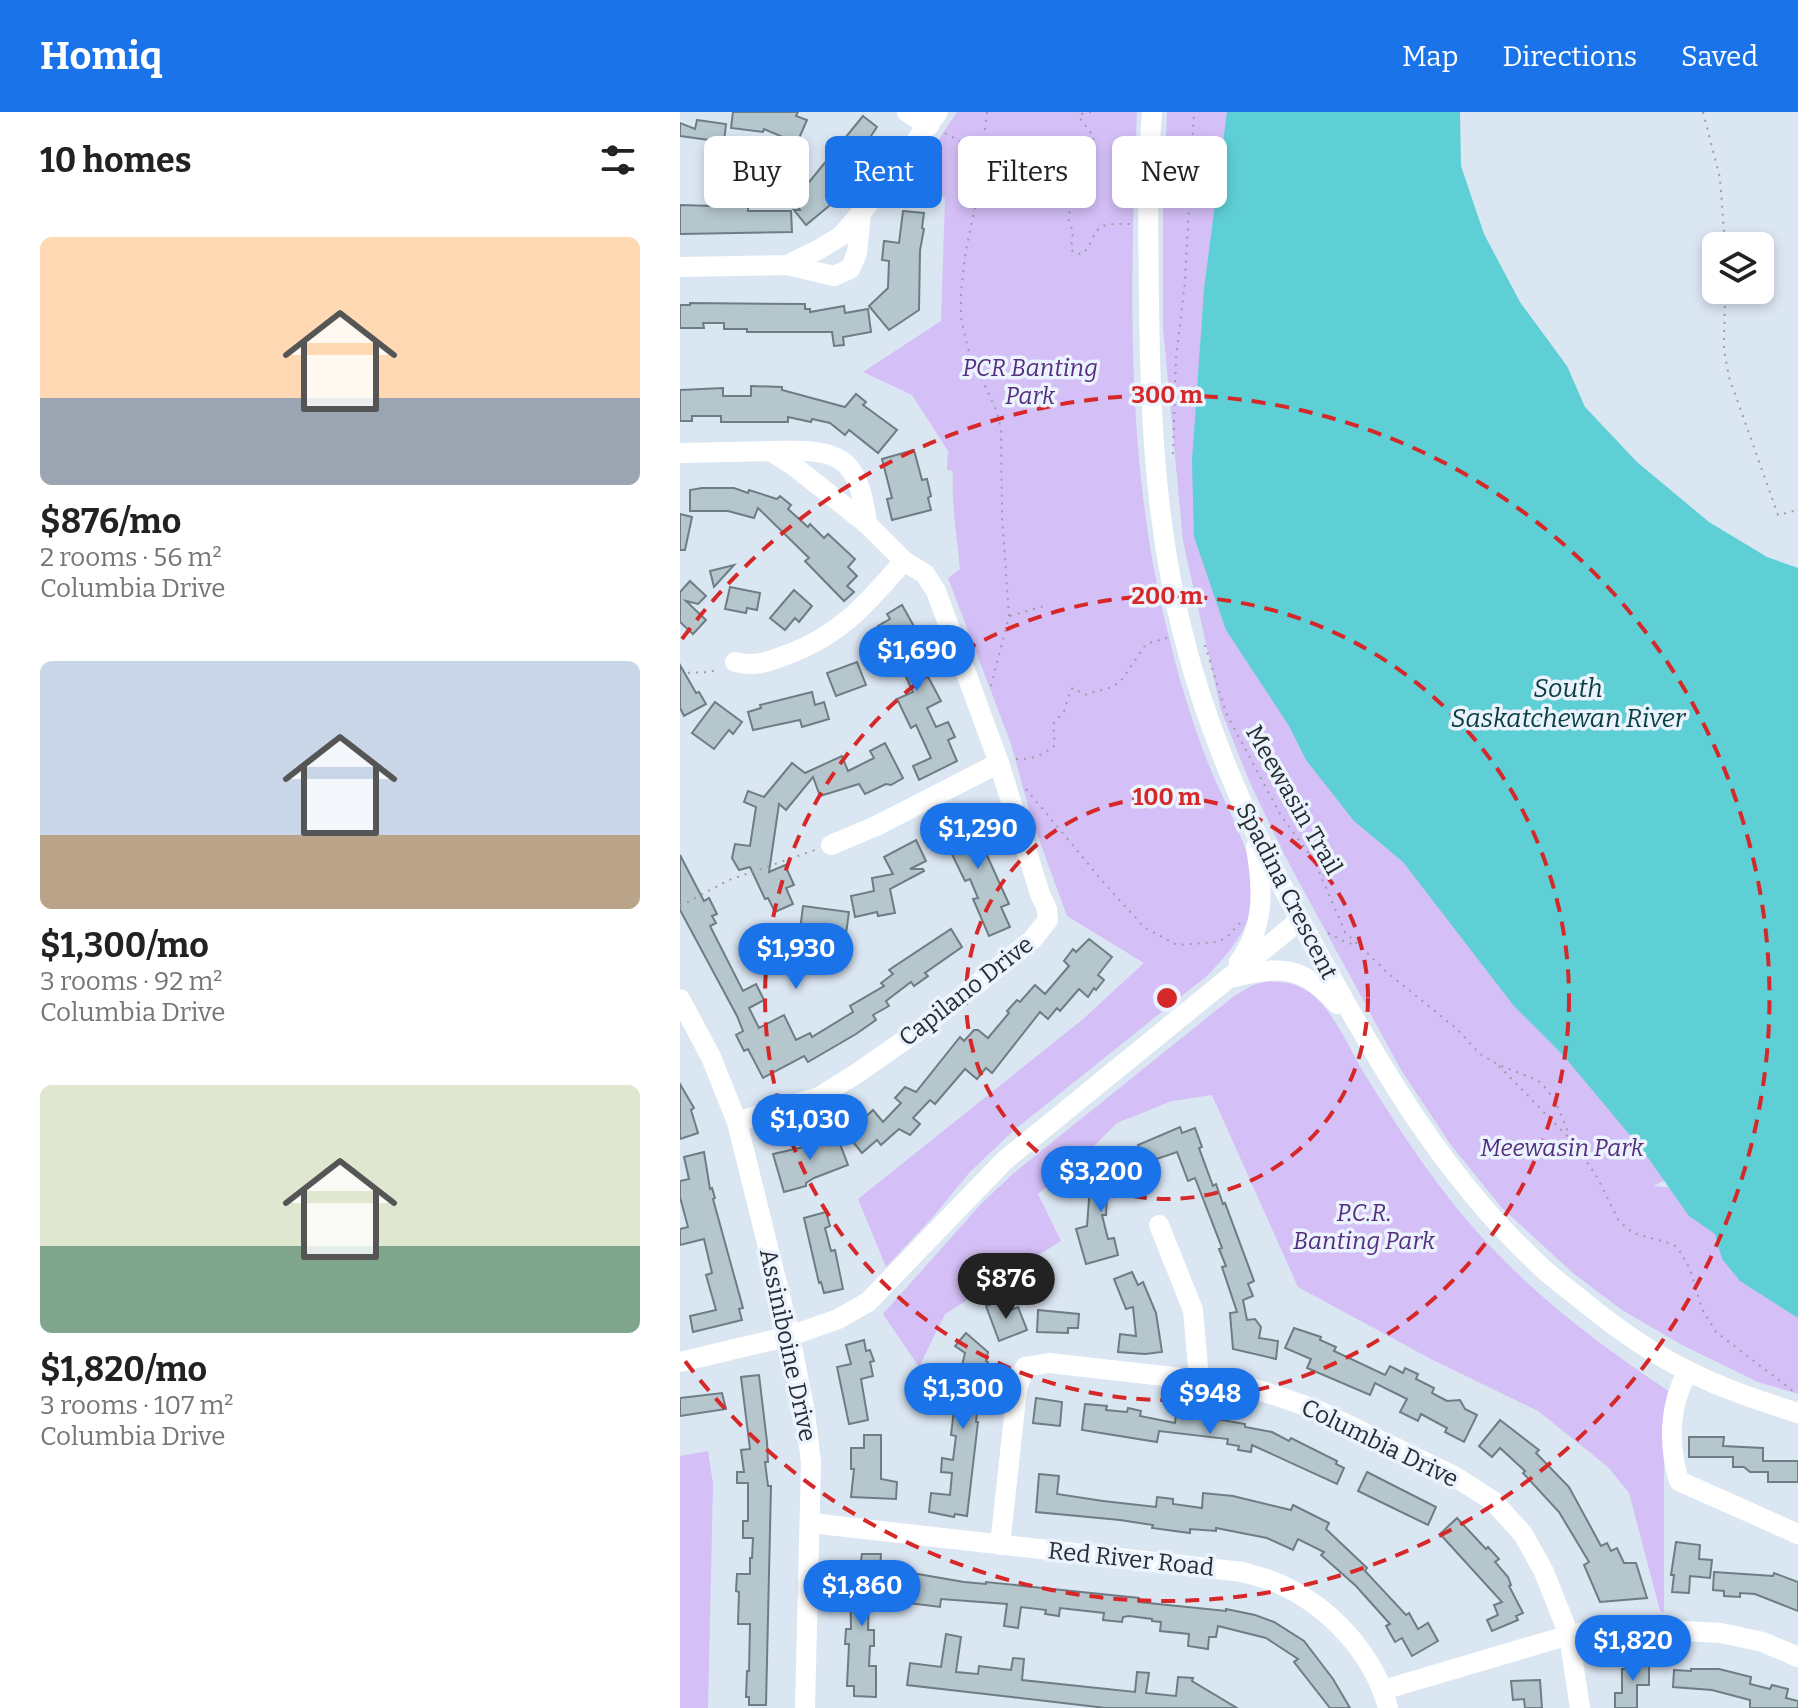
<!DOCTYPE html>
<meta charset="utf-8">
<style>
body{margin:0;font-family:Bitter,serif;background:#f6f6f6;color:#222;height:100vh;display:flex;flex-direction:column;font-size:30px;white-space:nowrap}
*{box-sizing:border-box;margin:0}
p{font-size:26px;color:#767676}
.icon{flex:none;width:44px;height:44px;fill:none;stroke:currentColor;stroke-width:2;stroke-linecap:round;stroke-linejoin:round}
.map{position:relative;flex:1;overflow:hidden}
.sheet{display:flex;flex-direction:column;background:#fff;width:680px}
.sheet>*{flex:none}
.hud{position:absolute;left:24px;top:24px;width:760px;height:72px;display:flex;gap:16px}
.fabs{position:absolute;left:1022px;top:120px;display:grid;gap:16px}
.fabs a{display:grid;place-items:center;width:72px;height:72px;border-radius:12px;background:#fff;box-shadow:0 4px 12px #0003;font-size:40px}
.price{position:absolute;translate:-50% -68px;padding:0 18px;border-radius:28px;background:#1a73e8;color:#fff;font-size:26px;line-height:52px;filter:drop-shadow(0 2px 4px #0008)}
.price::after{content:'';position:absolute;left:50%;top:48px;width:24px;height:18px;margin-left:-12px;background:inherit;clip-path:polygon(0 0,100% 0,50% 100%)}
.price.on{background:#222;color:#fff}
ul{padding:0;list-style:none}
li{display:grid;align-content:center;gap:16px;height:424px;padding:0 40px}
li span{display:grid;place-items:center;height:248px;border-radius:12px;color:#555}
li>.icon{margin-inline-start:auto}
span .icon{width:144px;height:144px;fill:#fffc;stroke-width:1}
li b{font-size:34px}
h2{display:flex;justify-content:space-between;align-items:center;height:96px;padding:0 40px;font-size:34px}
.tag{padding:0 28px;border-radius:12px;background:#fff;box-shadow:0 4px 12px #0003;font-size:28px;line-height:72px}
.tag.on{background:#1a73e8;color:#fff}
header{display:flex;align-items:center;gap:48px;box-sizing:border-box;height:112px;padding:0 40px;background:#1a73e8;color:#fff}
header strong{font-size:38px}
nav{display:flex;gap:44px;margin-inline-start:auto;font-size:28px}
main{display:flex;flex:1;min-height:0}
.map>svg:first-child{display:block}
.green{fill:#d4bff6}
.water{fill:#5ecfd5}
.building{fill:#b5c6cd;stroke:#6d7d84;stroke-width:2}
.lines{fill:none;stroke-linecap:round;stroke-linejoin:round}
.path{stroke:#98a0aa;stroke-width:2;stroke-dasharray:2 6;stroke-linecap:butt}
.minor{stroke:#fff;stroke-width:20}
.ring{fill:none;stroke:#d62828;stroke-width:4;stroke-dasharray:14 10}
.labels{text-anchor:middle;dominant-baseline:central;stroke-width:7;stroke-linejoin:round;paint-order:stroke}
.park-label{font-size:24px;font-style:italic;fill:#552e7f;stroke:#eaf3fe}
.street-label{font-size:24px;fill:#292d32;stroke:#eaf3fe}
.water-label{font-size:26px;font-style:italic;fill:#083f42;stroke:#eaf3fe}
.centre{fill:#d62828;stroke:#eaf3fe;stroke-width:4}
.ring-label{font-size:24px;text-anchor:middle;font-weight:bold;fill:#d62828;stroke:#eaf3fe;stroke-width:7;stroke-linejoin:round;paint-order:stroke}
</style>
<header>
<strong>Homiq</strong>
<nav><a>Map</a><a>Directions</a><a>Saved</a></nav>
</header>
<main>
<section class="sheet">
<h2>10 homes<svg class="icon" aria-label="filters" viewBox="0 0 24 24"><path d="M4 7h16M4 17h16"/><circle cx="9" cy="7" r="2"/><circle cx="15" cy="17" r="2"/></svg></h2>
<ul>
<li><span style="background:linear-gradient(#ffd9b3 65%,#9aa5b1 0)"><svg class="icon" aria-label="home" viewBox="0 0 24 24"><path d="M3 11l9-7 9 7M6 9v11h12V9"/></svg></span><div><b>$876/mo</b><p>2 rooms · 56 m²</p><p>Columbia Drive</p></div></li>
<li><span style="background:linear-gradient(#c9d6e8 70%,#b9a48a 0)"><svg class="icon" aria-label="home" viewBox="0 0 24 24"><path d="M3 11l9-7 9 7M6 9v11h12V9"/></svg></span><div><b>$1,300/mo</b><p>3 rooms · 92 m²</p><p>Columbia Drive</p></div></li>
<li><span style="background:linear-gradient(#dfe7d0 65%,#7fa58c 0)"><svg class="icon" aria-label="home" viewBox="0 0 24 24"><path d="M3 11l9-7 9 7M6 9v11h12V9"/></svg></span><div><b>$1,820/mo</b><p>3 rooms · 107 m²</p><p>Columbia Drive</p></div></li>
</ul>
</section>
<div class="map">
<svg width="1118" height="1596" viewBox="0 0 1118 1596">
<rect width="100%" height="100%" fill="#dbe6f3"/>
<g class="green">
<path d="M277,0H457C450,172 445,349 487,517C498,564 512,611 530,656C541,684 557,711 566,739C584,795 566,823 528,863L334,1018L289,1061L252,1106L206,1155L178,1087L402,908L464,851L387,804L352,708L331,632L268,466L280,457C277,424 271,392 273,359L267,358L268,339L232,283L183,260L261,209L265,87L238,58Z"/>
<path d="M487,0H556L992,1065L973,1074L1005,1077L1118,1193V1282L1078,1270L1002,1233L942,1198L893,1161L822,1096L771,1033L721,958L605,744L570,671L541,598L503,429L483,216V96Z"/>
<path d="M588,869C603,870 617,871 629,880C654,898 668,935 684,961C722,1023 763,1085 814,1138C865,1192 928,1239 990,1280L984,1341V1500L980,1499L949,1381L928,1355L858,1299L751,1247L618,1175L532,983L492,989L437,1011L411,1037L358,1082L381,1129L265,1202L239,1255L203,1202L302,1091L335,1060L554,884L573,873Z"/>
<path d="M28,1339L33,1372L28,1596H0V1344Z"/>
</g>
<path class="water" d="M547,0H780L781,54L804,122L840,190L887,254L905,295L957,350L1029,410L1087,445L1118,456V1206L1060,1169L1042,1147L1035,1122L1009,1104L964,1040L883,943L834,894L723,750L674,709L626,648L609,614L546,518L514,425L512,349L524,177Z"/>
<g class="building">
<path d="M53,0H118L116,4L127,8L117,31L84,17L83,20L51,16Z"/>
<path d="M183,4L197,15L191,24L198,29L186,45L181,41L162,65L168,70L155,89L126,113L114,98H120L111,84L130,69Z"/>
<path d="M17,8L46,12L44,30L0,24V11L15,17Z"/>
<path d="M0,93L68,95V99H111L112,120L0,122Z"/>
<path d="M223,99L244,101L242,116L244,117L240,138L239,198L209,218L189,194L208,176L209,149L202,148L204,129L219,131Z"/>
<path d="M10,191L125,192V197H130V200L164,194L165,201L188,197L191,220L163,225L164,233L154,234L152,220H67V217H44V211H23L24,216H0V193H10Z"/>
<path d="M71,274L102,275V278L165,295L176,282L186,290L183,293L217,318L198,341L169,318L165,323L150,311L132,307L131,310L108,305V310H41V304H12V309H0V278L43,276V284H71Z"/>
<path d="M234,338L242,368L247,367L251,384L248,386L251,398L212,408L207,387L212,386L202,347Z"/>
<path d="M22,376H54L68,381L69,378L97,387L100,384L111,393L108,397L128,415L130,412L144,426L148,422L175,447L168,455L177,464L167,474L174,480L164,489L125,449L129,446L78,396L74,406L48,399H10V378Z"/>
<path d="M0,402L12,405L5,438H0Z"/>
<path d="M54,453L34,475L30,459Z"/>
<path d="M10,469L26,484L18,492L6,489L26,508L13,522L0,510V480Z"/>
<path d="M50,475L80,481L77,498L67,496L66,501L45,497Z"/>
<path d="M114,478L132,494L119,510L115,506L105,518L90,506Z"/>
<path d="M222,493L240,525L230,531L261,589L247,596L256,615L268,610L275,625L268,628L277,649L239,668L233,654L251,646L236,613L231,616L217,587L233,580L221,554L225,552L215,531L198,540L190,526L201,520L198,514L210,507L207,502Z"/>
<path d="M177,550L186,573L156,584L147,561Z"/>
<path d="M0,553L16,581L19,580L26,592L4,604L0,596Z"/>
<path d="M132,580L135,593L144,590L149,607L122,615L120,608L73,618L68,600L81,596L80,593Z"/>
<path d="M35,590L62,610L53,622L49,618L34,637L12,621Z"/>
<path d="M205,631L223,666L211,673L206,672L185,682L179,672L140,684L133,665L106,698L99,692L89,760L105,753L114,773L106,776L113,792L95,800L88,786L85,787L70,755L59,758L52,746L55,732L70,734L76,695L64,690L68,679L84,685L112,651L125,661L162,644L168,659L194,646L190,639Z"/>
<path d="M286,696L290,705L295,703L300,715L295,717L329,792L321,795L330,815L309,824L293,787L298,786L290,767L285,769L264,726L276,720L269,703Z"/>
<path d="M236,728L246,749L230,757H243L244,759L210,777L215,801L198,804L197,800L175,805L171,784L194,779L192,766L213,762L204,745Z"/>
<path d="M0,743L24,789L29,786L37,802L32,804L36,811L30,814L63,879L76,872L84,888L69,896L79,916L104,903L116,928L130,921L132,925L173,900L170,894L204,874L201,871L213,862L209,858L271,817L282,835L245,861L248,864L234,874L231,870L206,889L209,894L193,903L196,908L176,922L128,950L124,944L83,966L68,937L64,939L56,923L63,919L57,904L0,798Z"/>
<path d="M123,794L169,800L164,836L155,834L154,841L142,840V834L131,832V827L119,826Z"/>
<path d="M409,827L432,845L418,863L424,868L416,878L414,876L408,885L399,877L380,899L377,896L368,907L360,900L312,961L306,956L297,967L285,957L255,992L250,988L233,1006L240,1012L230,1023L219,1017L201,1033L197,1028L182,1041L169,1025L184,1012L182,1008L193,998L203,1010L221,991L215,986L225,975L236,980L280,925L284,929L294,918H298L308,926L329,901L327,899L337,888L340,890L355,873L365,882L389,854L384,849L393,837L396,840Z"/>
<path d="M0,972L14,996L11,998L18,1021L0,1027Z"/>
<path d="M500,1015L502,1021L515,1016L522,1035L519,1036L533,1074L536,1072L543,1092L545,1091L574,1169L568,1172L573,1184L563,1188L567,1208L575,1207L581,1215L579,1226L598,1229L596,1247L553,1237L550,1201L557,1200L542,1155L546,1154L539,1137L542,1136L515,1066L508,1069L497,1040L465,1051L458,1033Z"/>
<path d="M155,1019L168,1053L134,1066L126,1071V1074L104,1080L93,1042L128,1034L127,1031Z"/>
<path d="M24,1040L30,1077L32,1076L35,1086L33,1087L63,1196L59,1197L62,1208L13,1220L10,1204L36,1198L26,1163L32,1161L24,1127L0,1133V1117L8,1115L0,1085V1069L9,1067L4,1045Z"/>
<path d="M425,1048L436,1049L435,1056L446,1057L444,1084L427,1083L426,1103H422L428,1127L434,1126L438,1143L406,1152L396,1117L407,1114L410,1075H415L417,1054L425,1055Z"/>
<path d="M146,1100L150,1114L145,1116L151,1139L155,1138L163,1177L144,1181L141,1170L139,1171L124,1106Z"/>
<path d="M452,1160L458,1173L463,1170L476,1201L482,1240L465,1242L438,1240L440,1222L456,1224L453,1195L446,1197L434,1167Z"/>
<path d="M322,1188L327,1200L338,1195L347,1218L319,1229L306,1194Z"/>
<path d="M358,1198L399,1202L398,1216H388V1221L357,1220Z"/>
<path d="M614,1216L641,1225L640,1228L656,1235L654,1239L705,1263L710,1254L723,1261L725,1256L738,1262L736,1267L754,1276L752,1281L767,1289L780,1288L785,1297L797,1303L784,1330L765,1320L767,1316L741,1302L738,1309L720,1300L727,1287L695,1271L690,1283L627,1256L631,1247L605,1236Z"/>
<path d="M286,1221L308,1240L306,1249L308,1250L296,1290L298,1291L296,1310H298L287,1404L275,1402L274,1405L249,1400L251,1381L270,1383L272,1361L261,1360L262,1346L273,1348L276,1324L271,1323L277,1273L272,1271L276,1261L280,1262L285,1241L275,1234Z"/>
<path d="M184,1228L186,1239L190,1238L194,1249L190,1250L193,1264L181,1267L188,1308L169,1312L157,1255L171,1252L166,1233Z"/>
<path d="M79,1263L87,1330L88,1350H85L88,1374H91L86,1593H69V1585H66L67,1559H69L70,1512H58L59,1480L56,1479L57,1462H70V1446H72L73,1426H63V1409H68V1371H57V1360H64L61,1338L70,1337L61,1265Z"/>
<path d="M42,1281L46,1297L0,1304V1286Z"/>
<path d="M356,1286L382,1290L380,1314L353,1311Z"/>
<path d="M405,1292L427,1294L426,1298L447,1300L448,1296L461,1299L460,1304L495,1311L496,1302H508L565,1312V1315L592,1320L609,1329L611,1326L657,1349L656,1352L664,1356L657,1372L572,1333L571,1340L558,1338L559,1334L547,1332L548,1327L479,1319L477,1330L402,1318Z"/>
<path d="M820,1308L859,1338L856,1341L889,1375L921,1434L927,1431L931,1439L937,1436L944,1451H956L967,1486L920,1490L904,1453L909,1450L879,1400L843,1361L845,1359L820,1336L812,1345L799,1334Z"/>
<path d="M184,1323H201V1367L217,1370L216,1387L171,1385L174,1357H171V1336H184Z"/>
<path d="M1009,1325H1044L1043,1334L1083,1336V1349H1118V1370H1088V1360H1070L1064,1355H1053V1345H1009Z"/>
<path d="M687,1360L756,1395L748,1413L678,1379Z"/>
<path d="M359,1362L379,1364L377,1382L423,1389L476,1395L477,1385L493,1387V1392L522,1396L523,1381L553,1384L611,1398L613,1393L649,1411L646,1417L687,1456L685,1459L726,1503L729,1501L738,1517L748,1511L758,1529L732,1544L722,1526L715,1530L706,1514L710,1512L676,1474L641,1443L644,1440L618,1427L613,1438L587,1426L536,1416V1419L510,1417V1421L472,1416L473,1413L440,1408L356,1400Z"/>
<path d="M777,1406L806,1437L808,1435L819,1447L815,1450L828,1465L831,1473L829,1474L843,1501L836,1504L838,1508L812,1519L807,1508L818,1503L814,1493L822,1490L760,1422Z"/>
<path d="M996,1430L1020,1433L1019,1447L1032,1448L1030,1466L1010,1464L1009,1481L992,1480L994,1463H991Z"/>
<path d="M182,1442H201L199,1475H189L188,1518H194V1534H190L189,1554H196V1585L174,1584V1574H167L169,1532H165L166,1517H171L170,1460H179Z"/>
<path d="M1034,1460L1093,1464L1094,1461L1118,1470V1499L1075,1482L1060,1481V1485L1044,1484V1479L1033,1478Z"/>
<path d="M232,1461L284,1470L306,1472V1470L459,1486V1490L546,1499V1497L575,1503L594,1510L624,1529L653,1567L670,1596H650L614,1550L618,1547L586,1526L538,1514L536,1525H529L528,1537L508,1534L509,1522L480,1519L481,1510L472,1509V1507L449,1504L443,1505L442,1510L423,1508L424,1501L380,1496L379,1504L365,1502L366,1498L341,1495L338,1516L324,1514L327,1492L261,1487L260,1495L228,1491Z"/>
<path d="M266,1522L281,1525L276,1560L298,1562L299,1554L331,1558L333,1546L344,1547L342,1568L455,1580L457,1560L469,1561L466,1581L496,1584L498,1565L513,1566L512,1569L557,1596H426L227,1573L230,1551L261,1555Z"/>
<path d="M951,1546H969V1573H957V1596H935V1581H942V1557H951Z"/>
<path d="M1011,1557H1039L1071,1565L1070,1572L1090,1577L1092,1573L1108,1577L1106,1586L1118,1589V1596H1070V1588L1032,1578L993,1575L994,1558L1011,1559Z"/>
<path d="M860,1568L862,1596H845L844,1587L833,1588L831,1569Z"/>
</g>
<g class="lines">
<g class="path">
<path d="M307,0L297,86L286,138L281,179V205L288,237L317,300L321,317L322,404L329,504L310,578"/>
<path d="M411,0L401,2L399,5L414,25L410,41L413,57L390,99L388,106L393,120L391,137L394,141L402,142C412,135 412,119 423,114C431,111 443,112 452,112"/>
<path d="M1023,0L1040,66L1045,134"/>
<path d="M265,21L301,41"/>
<path d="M1045,178L1044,238L1049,265L1098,403L1118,398"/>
<path d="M493,342L496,246L505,169L514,0"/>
<path d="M330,504L368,493"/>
<path d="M525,533L546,601L600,702L635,750L665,820L709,862L777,917L800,942L819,953L857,968L863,973L875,988L891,1027L917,1065L939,1109L953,1121L992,1132L998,1136L1010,1157L1022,1197L1036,1220L1117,1282"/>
<path d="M0,561L30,560L39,557"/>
<path d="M336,647C351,648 364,643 375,633L373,612L384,599L391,577L394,576L404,583L432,575L441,569L466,532L487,526"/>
<path d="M346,677L424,771L465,816L497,833L537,830L547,825L560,811"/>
<path d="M0,794L49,768L135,738"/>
<path d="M648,821L667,831L675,832"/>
<path d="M819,954L890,1027"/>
</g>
<g class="minor">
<path d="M227,0L249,14"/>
<path d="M472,0C467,62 468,125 469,188C470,299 475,413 503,522C531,636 583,742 640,845C701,956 763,1063 856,1150C871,1165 888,1177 904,1190C936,1216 971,1241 1008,1259C1043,1277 1081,1289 1118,1301"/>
<path d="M107,153L154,164L170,157L177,141L181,101"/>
<path d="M0,155L107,153L138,138L161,124L181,101L258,0"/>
<path d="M91,339C158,337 178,341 187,412"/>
<path d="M0,341L91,339L114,354L187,412L224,449L245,462L256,479L319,651L360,782L367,797L368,808L352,828L242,916L176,962L139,985L57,1010"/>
<path d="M55,550C78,555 86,550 109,542C162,522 188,490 224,449"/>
<path d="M151,733L196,714L319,651"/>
<path d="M559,850C585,815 583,777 576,735"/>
<path d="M555,865C602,853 624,855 657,892"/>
<path d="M0,887L31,945L57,1010L110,1224L125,1301L131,1350L125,1596"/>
<path d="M479,1113L513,1198L519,1267"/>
<path d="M0,1250L110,1224L158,1207L188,1190L325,1048L620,808"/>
<path d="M1008,1259C989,1293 988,1332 999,1369L1118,1422"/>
<path d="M131,1411L562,1460C573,1463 586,1466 597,1471C649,1493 694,1542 708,1596"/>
<path d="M320,1433L337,1277L345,1255L369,1251L564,1273L635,1297L774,1364L813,1389L843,1422L864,1460L889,1523L900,1596"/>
<path d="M703,1578L889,1523L931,1515L1041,1521L1083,1530L1118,1545"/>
</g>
</g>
<g class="ring">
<circle cx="487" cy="886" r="201"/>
<circle cx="487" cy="886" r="402"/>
<path d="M2 527A603 603 0 1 1 2 1245"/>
</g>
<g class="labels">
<g class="park-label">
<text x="350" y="256">PCR Banting<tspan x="350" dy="28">Park</tspan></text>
<text x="882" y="1036">Meewasin Park</text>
<text x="684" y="1101">P.C.R.<tspan x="684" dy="28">Banting Park</tspan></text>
</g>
<g class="street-label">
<text transform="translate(614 688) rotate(60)">Meewasin Trail</text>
<text transform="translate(607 779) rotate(63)">Spadina Crescent</text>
<text transform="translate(286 879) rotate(-38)">Capilano Drive</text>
<text transform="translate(108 1233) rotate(78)">Assiniboine Drive</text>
<text transform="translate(700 1331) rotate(26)">Columbia Drive</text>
<text transform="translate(451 1447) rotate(6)">Red River Road</text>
</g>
<g class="water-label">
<text x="888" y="576">South<tspan x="888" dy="30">Saskatchewan River</tspan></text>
</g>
</g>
<circle cx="487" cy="886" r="12" class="centre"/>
<g class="ring-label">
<text x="487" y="291">300 m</text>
<text x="487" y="492">200 m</text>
<text x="487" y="693">100 m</text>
</g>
</svg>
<div class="fabs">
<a><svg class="icon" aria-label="layers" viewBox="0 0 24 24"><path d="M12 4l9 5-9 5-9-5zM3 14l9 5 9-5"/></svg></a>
</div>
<b class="price" style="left:237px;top:581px">$1,690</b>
<b class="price" style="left:298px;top:759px">$1,290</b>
<b class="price" style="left:116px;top:879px">$1,930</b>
<b class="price" style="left:130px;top:1050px">$1,030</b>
<b class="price" style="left:421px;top:1102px">$3,200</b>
<b class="price on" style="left:326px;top:1209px">$876</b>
<b class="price" style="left:283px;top:1319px">$1,300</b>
<b class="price" style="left:530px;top:1324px">$948</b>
<b class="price" style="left:182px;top:1516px">$1,860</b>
<b class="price" style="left:953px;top:1571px">$1,820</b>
<div class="hud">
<a class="tag">Buy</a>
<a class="tag on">Rent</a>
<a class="tag">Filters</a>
<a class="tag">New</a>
</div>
</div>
</main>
